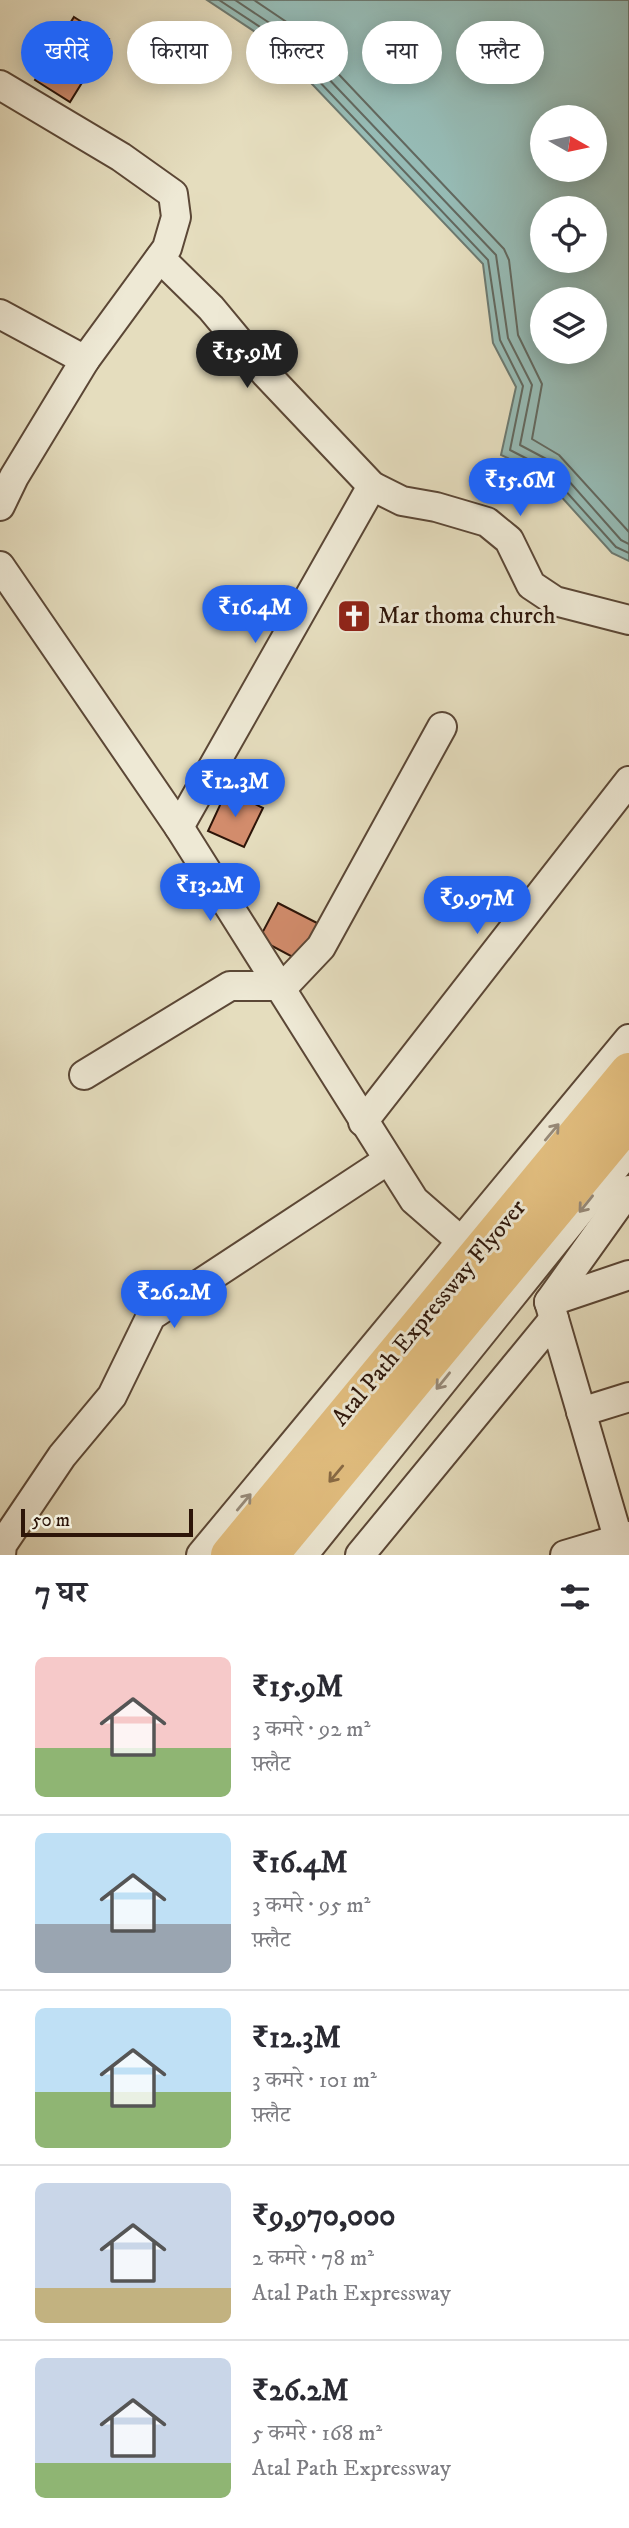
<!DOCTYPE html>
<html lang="hi">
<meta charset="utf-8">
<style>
body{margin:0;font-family:"IM FELL DW Pica","Noto Serif Devanagari",serif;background:#f2f2f3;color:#2b2b33;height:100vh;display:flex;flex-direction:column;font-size:26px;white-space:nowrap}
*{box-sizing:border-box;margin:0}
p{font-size:23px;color:#7c7c81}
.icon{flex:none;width:38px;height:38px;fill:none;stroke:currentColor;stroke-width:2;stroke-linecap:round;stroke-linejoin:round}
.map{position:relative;height:1555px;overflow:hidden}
.drawer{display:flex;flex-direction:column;background:#fff;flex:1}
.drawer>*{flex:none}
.banner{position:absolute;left:21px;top:21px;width:588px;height:63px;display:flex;gap:14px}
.needle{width:46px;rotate:99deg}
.buttons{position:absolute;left:530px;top:105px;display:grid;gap:14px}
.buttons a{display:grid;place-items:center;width:77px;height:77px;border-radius:50%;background:#fff;box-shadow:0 4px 18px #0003;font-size:35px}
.scale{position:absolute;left:21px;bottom:18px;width:172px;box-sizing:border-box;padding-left:7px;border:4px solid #2d1509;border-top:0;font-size:19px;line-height:24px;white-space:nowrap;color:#2d1509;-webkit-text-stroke:5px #eee9d5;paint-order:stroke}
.price{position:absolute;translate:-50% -60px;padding:0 16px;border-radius:24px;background:#2563eb;color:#fff;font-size:23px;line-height:46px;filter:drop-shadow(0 2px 4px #0008)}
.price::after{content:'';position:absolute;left:50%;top:42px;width:21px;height:16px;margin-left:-10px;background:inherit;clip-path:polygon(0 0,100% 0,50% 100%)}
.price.current{background:#222;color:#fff}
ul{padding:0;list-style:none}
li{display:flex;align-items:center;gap:21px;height:175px;padding:0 35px}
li+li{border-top:2px solid #e1e1e2}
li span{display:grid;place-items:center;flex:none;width:196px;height:140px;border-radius:10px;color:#555}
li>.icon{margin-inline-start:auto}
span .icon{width:84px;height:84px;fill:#fffc;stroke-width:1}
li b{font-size:30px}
h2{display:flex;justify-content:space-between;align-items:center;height:84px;padding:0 35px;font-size:30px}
.tag{padding:0 24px;border-radius:32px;background:#fff;box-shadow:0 4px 18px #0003;font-size:24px;line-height:63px}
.tag.current{background:#2563eb;color:#fff}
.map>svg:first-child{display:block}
.water{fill:#96bbb5;stroke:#6c7970;stroke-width:2;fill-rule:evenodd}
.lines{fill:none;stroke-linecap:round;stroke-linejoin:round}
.shore{stroke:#62685f;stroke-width:2}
.building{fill:#d28c6c;stroke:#2d1509;stroke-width:2}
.minor-casing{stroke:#5b4736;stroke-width:32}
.highway-casing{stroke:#2d1509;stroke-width:42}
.minor{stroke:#eee9d5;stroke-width:28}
.highway{stroke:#e2be7f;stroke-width:38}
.oneway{stroke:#978a79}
.oneway2{stroke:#886a44}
.labels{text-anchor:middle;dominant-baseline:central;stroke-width:6;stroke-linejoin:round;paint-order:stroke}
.poi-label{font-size:24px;fill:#2d1509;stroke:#eee9d5;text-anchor:start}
.street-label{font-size:24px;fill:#2d1509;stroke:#eee9d5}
</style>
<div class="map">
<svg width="629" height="1555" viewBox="0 0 629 1555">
<rect width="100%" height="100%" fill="#e5ddbe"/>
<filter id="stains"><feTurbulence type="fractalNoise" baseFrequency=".00286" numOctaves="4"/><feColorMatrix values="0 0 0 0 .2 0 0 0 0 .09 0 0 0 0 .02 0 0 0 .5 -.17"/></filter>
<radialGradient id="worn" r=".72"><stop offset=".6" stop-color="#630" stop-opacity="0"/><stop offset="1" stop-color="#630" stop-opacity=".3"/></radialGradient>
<path class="water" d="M207,0H629V561L612,553L540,473L501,455L516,387L493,343L483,264L275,45ZM542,117H595V170H542ZM542,208H595V261H542ZM542,299H595V352H542Z"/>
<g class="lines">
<g class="shore">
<path d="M219,0L280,40L488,260L500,340L523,386L510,450L545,468L616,547L629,553"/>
<path d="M235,0L286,34L496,255L508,338L532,385L520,445L552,462L621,540L629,544"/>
<path d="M254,0L294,27L504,249L509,260L518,335L542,384L532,439L559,455L629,532"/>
</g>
</g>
<g class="building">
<path d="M74,17L109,39L70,102L35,80Z"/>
<path d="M227,790L263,808L244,847L208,831Z"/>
<path d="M278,903L321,925L302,962L259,939Z"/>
</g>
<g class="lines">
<g class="minor-casing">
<g id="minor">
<path d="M0,85L121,157L173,194L176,217L167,248L85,360L14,477L0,506"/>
<path d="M160,258L211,308L266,374L372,486L402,501L436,507L487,522L509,540L531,585L555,601L629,620"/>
<path d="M0,314L85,360"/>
<path d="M0,566L179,827L414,1200L461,1241"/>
<path d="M179,827L372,486"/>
<path d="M84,1075L230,986H284L321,947L442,727"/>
<path d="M363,1122L629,781"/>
<path d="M549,1302L629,1190"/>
<path d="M549,1302L629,1275"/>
<path d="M550,1305L623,1555"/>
<path d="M581,1412L629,1397"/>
<path d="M1,1555L2,1545L62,1456L112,1396L151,1316L388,1160"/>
<path d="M201,1555L629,1039"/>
<path d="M303,1555L629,1150"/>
<path d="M360,1555L554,1319"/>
<path d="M565,1555L629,1536"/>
</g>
</g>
<g class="highway-casing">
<g id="highway">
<path d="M230,1555L629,1072"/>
<path d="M269,1555L629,1120"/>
</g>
</g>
<use href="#minor" class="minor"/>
<use href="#highway" class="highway"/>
</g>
<defs><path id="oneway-shaft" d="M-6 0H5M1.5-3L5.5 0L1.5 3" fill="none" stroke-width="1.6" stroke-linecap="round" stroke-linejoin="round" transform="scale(1.75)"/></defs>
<g class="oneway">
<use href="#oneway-shaft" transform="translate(552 1132) rotate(-50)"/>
<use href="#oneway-shaft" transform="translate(586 1204) rotate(129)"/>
<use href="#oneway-shaft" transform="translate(443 1381) rotate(129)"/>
<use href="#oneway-shaft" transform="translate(244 1502) rotate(-50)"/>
</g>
<use class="oneway2" href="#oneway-shaft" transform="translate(336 1474) rotate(130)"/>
<defs>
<g id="church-square" transform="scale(1.75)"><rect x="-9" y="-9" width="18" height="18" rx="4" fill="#8f2418" stroke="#eee9d5"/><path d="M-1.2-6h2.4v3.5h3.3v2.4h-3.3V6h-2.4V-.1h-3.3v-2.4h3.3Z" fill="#fff"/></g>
</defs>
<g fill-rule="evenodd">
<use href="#church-square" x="354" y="616"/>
</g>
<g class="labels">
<g class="poi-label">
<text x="378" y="616">Mar thoma church</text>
</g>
<g class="street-label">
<text transform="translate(429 1313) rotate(-50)">Atal Path Expressway Flyover</text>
</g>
</g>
<rect width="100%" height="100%" filter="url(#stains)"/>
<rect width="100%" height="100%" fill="url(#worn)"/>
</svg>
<div class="buttons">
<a><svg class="needle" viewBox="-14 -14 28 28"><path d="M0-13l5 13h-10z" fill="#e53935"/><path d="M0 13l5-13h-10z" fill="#7c7c81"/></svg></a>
<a><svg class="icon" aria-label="locate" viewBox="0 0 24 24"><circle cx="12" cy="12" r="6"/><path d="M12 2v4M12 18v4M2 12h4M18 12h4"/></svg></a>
<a><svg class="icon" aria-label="layers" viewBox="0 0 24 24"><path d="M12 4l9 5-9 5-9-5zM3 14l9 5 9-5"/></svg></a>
</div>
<div class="scale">50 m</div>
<b class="price current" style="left:247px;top:390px">₹15.9M</b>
<b class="price" style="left:520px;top:518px">₹15.6M</b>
<b class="price" style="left:255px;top:645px">₹16.4M</b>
<b class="price" style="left:235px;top:819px">₹12.3M</b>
<b class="price" style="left:210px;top:923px">₹13.2M</b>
<b class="price" style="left:477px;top:936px">₹9.97M</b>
<b class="price" style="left:174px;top:1330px">₹26.2M</b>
<div class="banner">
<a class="tag current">खरीदें</a>
<a class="tag">किराया</a>
<a class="tag">फ़िल्टर</a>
<a class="tag">नया</a>
<a class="tag">फ़्लैट</a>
</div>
</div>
<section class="drawer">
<h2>7 घर<svg class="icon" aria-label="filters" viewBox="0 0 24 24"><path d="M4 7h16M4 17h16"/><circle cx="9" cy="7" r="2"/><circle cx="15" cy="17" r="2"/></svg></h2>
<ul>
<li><span style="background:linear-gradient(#f6c9c9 65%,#8fb573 0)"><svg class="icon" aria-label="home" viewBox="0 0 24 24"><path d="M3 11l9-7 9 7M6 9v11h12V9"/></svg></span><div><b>₹15.9M</b><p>3 कमरे · 92 m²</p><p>फ़्लैट</p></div></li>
<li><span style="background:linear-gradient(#bfe0f5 65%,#9aa5b1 0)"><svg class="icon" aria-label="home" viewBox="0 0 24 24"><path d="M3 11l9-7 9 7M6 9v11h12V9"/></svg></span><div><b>₹16.4M</b><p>3 कमरे · 95 m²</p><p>फ़्लैट</p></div></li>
<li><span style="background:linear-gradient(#bfe0f5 60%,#8fb573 0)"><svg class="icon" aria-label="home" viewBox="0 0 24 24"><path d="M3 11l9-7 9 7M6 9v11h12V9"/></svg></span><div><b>₹12.3M</b><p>3 कमरे · 101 m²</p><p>फ़्लैट</p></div></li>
<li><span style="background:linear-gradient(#c9d6e8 75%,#c2b280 0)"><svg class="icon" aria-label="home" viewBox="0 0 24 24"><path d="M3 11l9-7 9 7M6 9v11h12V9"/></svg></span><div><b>₹9,970,000</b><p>2 कमरे · 78 m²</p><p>Atal Path Expressway</p></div></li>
<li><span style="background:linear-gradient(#c9d6e8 75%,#8fb573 0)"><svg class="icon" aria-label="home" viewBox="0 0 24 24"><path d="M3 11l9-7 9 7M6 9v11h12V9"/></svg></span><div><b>₹26.2M</b><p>5 कमरे · 168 m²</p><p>Atal Path Expressway</p></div></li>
</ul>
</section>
